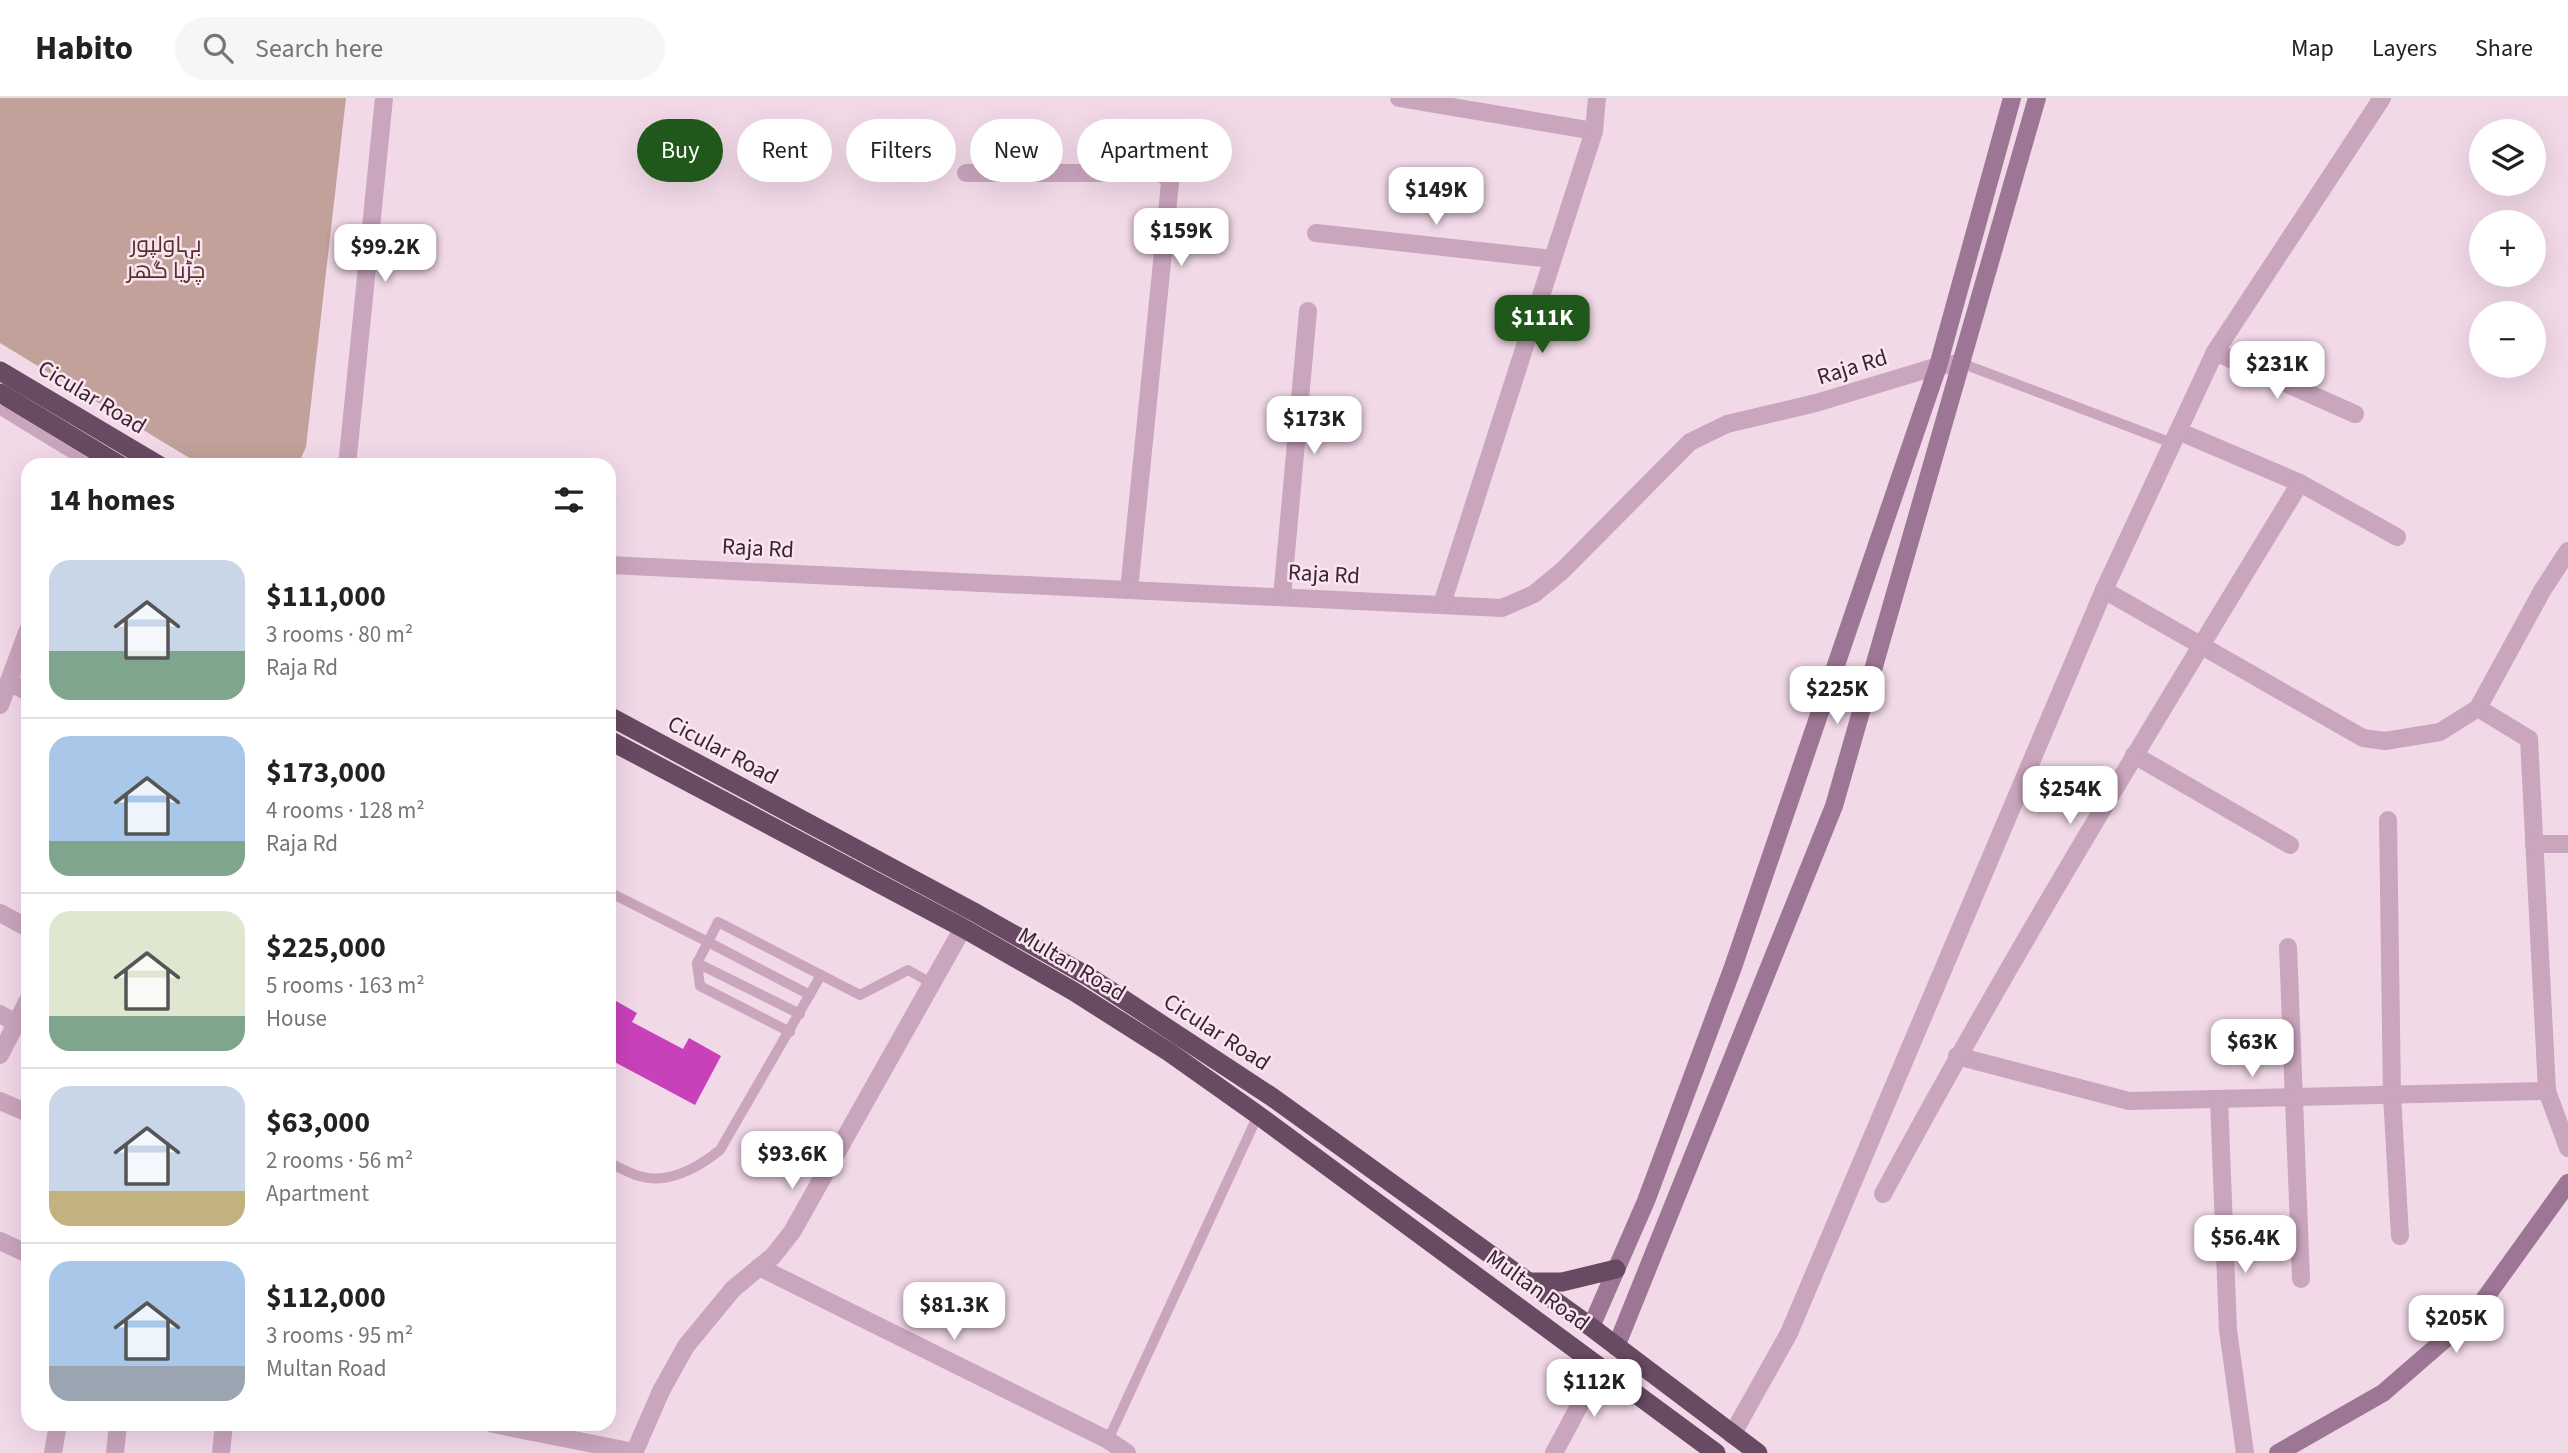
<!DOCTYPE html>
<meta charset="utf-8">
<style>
body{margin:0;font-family:"Source Sans 3",Cairo,sans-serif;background:#f6f6f6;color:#222;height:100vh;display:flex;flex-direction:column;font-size:26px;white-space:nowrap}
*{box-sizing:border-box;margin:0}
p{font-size:23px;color:#767676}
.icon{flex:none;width:38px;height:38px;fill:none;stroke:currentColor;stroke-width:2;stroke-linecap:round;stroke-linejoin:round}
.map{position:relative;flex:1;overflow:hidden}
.sheet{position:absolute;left:21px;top:360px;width:595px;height:973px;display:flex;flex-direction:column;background:#fff;border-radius:21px;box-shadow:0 7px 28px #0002}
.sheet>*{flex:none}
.hud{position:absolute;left:637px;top:21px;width:665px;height:63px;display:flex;gap:14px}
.tools{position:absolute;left:2469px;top:21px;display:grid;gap:14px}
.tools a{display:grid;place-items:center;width:77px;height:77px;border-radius:50%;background:#fff;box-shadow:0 7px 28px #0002;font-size:35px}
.price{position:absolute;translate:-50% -60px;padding:0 16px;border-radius:14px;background:#fff;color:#222;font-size:23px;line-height:46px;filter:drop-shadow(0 2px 4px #0008)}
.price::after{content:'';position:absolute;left:50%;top:42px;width:21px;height:16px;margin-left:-10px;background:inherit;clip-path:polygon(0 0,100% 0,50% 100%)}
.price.on{background:#20581b;color:#fff}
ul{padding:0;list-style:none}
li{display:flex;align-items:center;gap:21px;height:175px;padding:0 28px}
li+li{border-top:2px solid #e0e0e0}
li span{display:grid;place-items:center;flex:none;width:196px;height:140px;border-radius:21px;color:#555}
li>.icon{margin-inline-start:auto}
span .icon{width:84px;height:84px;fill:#fffc;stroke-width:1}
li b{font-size:30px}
h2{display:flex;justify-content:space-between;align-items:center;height:84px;padding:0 28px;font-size:30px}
.tag{padding:0 24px;border-radius:32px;background:#fff;box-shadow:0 7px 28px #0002;font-size:24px;line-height:63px}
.tag.on{background:#20581b;color:#fff}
header{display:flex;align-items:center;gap:42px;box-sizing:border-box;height:98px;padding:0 35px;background:#fff;border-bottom:2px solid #e0e0e0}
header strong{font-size:33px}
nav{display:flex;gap:38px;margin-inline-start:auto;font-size:24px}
.search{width:490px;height:63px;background:#f6f6f6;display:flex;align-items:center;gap:18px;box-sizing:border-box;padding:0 24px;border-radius:38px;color:#767676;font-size:26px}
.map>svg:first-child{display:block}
.green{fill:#c1a199}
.building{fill:#c940bb}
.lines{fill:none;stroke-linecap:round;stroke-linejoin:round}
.service{stroke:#caa5be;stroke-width:10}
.minor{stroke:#caa5be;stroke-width:18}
.secondary{stroke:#9e7695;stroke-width:18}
.trunk{stroke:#684a62;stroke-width:19}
.labels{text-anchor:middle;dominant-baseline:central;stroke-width:5;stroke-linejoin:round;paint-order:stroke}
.park-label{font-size:23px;fill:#54332a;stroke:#fae5f1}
.street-label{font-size:23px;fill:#362633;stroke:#fae5f1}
</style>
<header>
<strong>Habito</strong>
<div class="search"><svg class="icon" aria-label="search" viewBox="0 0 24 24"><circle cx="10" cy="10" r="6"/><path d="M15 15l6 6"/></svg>Search here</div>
<nav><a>Map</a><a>Layers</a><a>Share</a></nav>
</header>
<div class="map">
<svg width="2568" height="1355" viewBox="0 0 2568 1355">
<rect width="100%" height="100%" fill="#f2d9e8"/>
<path class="green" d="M0,0H346L306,349L298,367H201L0,245Z"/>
<path class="building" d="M609,899L637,915L632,924L683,951L689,940L721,958L695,1007L609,961Z"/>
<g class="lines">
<g class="service">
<path d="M1961,265L2172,345"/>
<path d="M0,312L92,368"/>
<path d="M609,794L708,844L697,865L700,888L790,934"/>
<path d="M697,865L800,916"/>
<path d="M810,897L708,844L718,824L821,877"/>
<path d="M609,1065C619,1069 629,1075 639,1078C668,1087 699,1069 720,1052L821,877L860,897L908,872L931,885"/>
<path d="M1108,1342L1258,1017"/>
</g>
<g class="minor">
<path d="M1399,0L1594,33"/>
<path d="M966,75H1158L1167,78L1170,85L1129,492"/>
<path d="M1316,135L1552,161"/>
<path d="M2215,254L2355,316"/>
<path d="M2178,333L2300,385L2397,439"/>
<path d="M347,368L384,0"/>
<path d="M609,467L1502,510L1534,496L1562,473L1690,344L1727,326L1816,305L1938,268L1961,265"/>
<path d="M2104,492L2363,640L2385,643L2440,634L2478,610L2529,641L2547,993L2568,1050"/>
<path d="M1282,499L1308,213"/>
<path d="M1442,506L1594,33L1597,0"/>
<path d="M9,584L28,594"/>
<path d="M0,607L28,532"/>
<path d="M2478,610L2542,493L2568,453"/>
<path d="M2134,657L2290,747"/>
<path d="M2388,722L2392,997L2400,1138"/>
<path d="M2534,746H2568"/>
<path d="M0,815L28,830"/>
<path d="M2288,849L2301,1181"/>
<path d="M0,916L16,925"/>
<path d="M0,957L28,902"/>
<path d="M1957,958L2129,1003L2547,993"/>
<path d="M2219,1001L2228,1232L2245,1355"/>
<path d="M0,1003L28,1015"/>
<path d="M1883,1096C2013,854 2157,620 2300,385"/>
<path d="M0,1143L28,1156"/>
<path d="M759,1169L1108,1342L1127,1355"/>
<path d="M493,1326L634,1354"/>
<path d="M1732,1337L1789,1235L2104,492L2215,254L2382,0"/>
<path d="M53,1355L58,1326"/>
<path d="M115,1355L118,1326"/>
<path d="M221,1355L224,1326"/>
<path d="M634,1355L661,1293L686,1248L733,1191L773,1158L792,1134L963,830"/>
<path d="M1554,1355L1600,1269"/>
</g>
<g class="secondary">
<path d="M1591,1229L1646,1103L1733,869L1938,268L2012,0"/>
<path d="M1616,1249L1834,708L2037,0"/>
<path d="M2278,1355L2383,1295L2473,1217L2568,1085"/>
</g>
<g class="trunk">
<path d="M0,273L160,368"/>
<path d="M0,295L121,368"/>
<path d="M609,618L974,814L1091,880L1272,999L1591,1229L1758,1355"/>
<path d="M609,642L963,830L1073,893L1169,954L1258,1017L1716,1355"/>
<path d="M1529,1184H1562L1616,1171"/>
</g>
</g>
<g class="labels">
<g class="park-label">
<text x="166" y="146">بہاولپور<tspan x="166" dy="26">چڑیا گھر</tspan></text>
</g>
<g class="street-label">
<text transform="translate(1852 269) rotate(-17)">Raja Rd</text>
<text transform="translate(92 299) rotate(31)">Cicular Road</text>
<text transform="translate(758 450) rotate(3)">Raja Rd</text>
<text transform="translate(1324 476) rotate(3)">Raja Rd</text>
<text transform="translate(723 652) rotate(28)">Cicular Road</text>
<text transform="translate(1072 866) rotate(31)">Multan Road</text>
<text transform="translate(1217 934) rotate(33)">Cicular Road</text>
<text transform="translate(1538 1192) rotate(36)">Multan Road</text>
</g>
</g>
</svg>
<div class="tools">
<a><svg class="icon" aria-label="layers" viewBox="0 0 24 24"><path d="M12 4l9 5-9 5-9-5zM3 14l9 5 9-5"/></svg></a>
<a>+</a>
<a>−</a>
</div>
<b class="price" style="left:1436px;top:129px">$149K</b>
<b class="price" style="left:1181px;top:170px">$159K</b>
<b class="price" style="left:385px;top:186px">$99.2K</b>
<b class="price on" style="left:1542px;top:257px">$111K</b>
<b class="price" style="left:2277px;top:303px">$231K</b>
<b class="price" style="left:1314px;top:358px">$173K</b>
<b class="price" style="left:1837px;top:628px">$225K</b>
<b class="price" style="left:2070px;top:728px">$254K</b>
<b class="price" style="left:2252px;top:981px">$63K</b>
<b class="price" style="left:792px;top:1093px">$93.6K</b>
<b class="price" style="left:2245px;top:1177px">$56.4K</b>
<b class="price" style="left:954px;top:1244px">$81.3K</b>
<b class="price" style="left:2456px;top:1257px">$205K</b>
<b class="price" style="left:1594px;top:1321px">$112K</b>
<div class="hud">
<a class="tag on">Buy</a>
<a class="tag">Rent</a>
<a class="tag">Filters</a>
<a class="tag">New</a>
<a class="tag">Apartment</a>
</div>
<section class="sheet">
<h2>14 homes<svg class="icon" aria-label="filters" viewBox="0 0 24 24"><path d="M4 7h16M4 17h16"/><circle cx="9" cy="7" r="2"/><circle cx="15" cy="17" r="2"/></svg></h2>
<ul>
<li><span style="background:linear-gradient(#c9d6e8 65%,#7fa58c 0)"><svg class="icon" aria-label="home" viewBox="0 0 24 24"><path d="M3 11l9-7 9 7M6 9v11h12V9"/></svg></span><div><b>$111,000</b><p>3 rooms · 80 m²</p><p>Raja Rd</p></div></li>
<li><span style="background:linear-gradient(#a9c7e8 75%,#7fa58c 0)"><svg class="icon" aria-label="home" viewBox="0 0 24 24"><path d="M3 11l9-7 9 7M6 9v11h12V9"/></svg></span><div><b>$173,000</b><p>4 rooms · 128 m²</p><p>Raja Rd</p></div></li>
<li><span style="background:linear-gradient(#dfe7d0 75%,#7fa58c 0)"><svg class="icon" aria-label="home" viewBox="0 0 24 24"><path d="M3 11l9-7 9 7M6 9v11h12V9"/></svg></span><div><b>$225,000</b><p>5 rooms · 163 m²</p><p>House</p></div></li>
<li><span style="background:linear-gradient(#c9d6e8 75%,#c2b280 0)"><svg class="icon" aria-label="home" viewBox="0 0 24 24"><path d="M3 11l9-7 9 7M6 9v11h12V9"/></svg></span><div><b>$63,000</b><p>2 rooms · 56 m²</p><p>Apartment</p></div></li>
<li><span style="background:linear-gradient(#a9c7e8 75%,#9aa5b1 0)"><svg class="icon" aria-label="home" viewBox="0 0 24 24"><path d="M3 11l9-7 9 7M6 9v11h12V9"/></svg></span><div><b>$112,000</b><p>3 rooms · 95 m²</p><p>Multan Road</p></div></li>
</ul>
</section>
</div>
